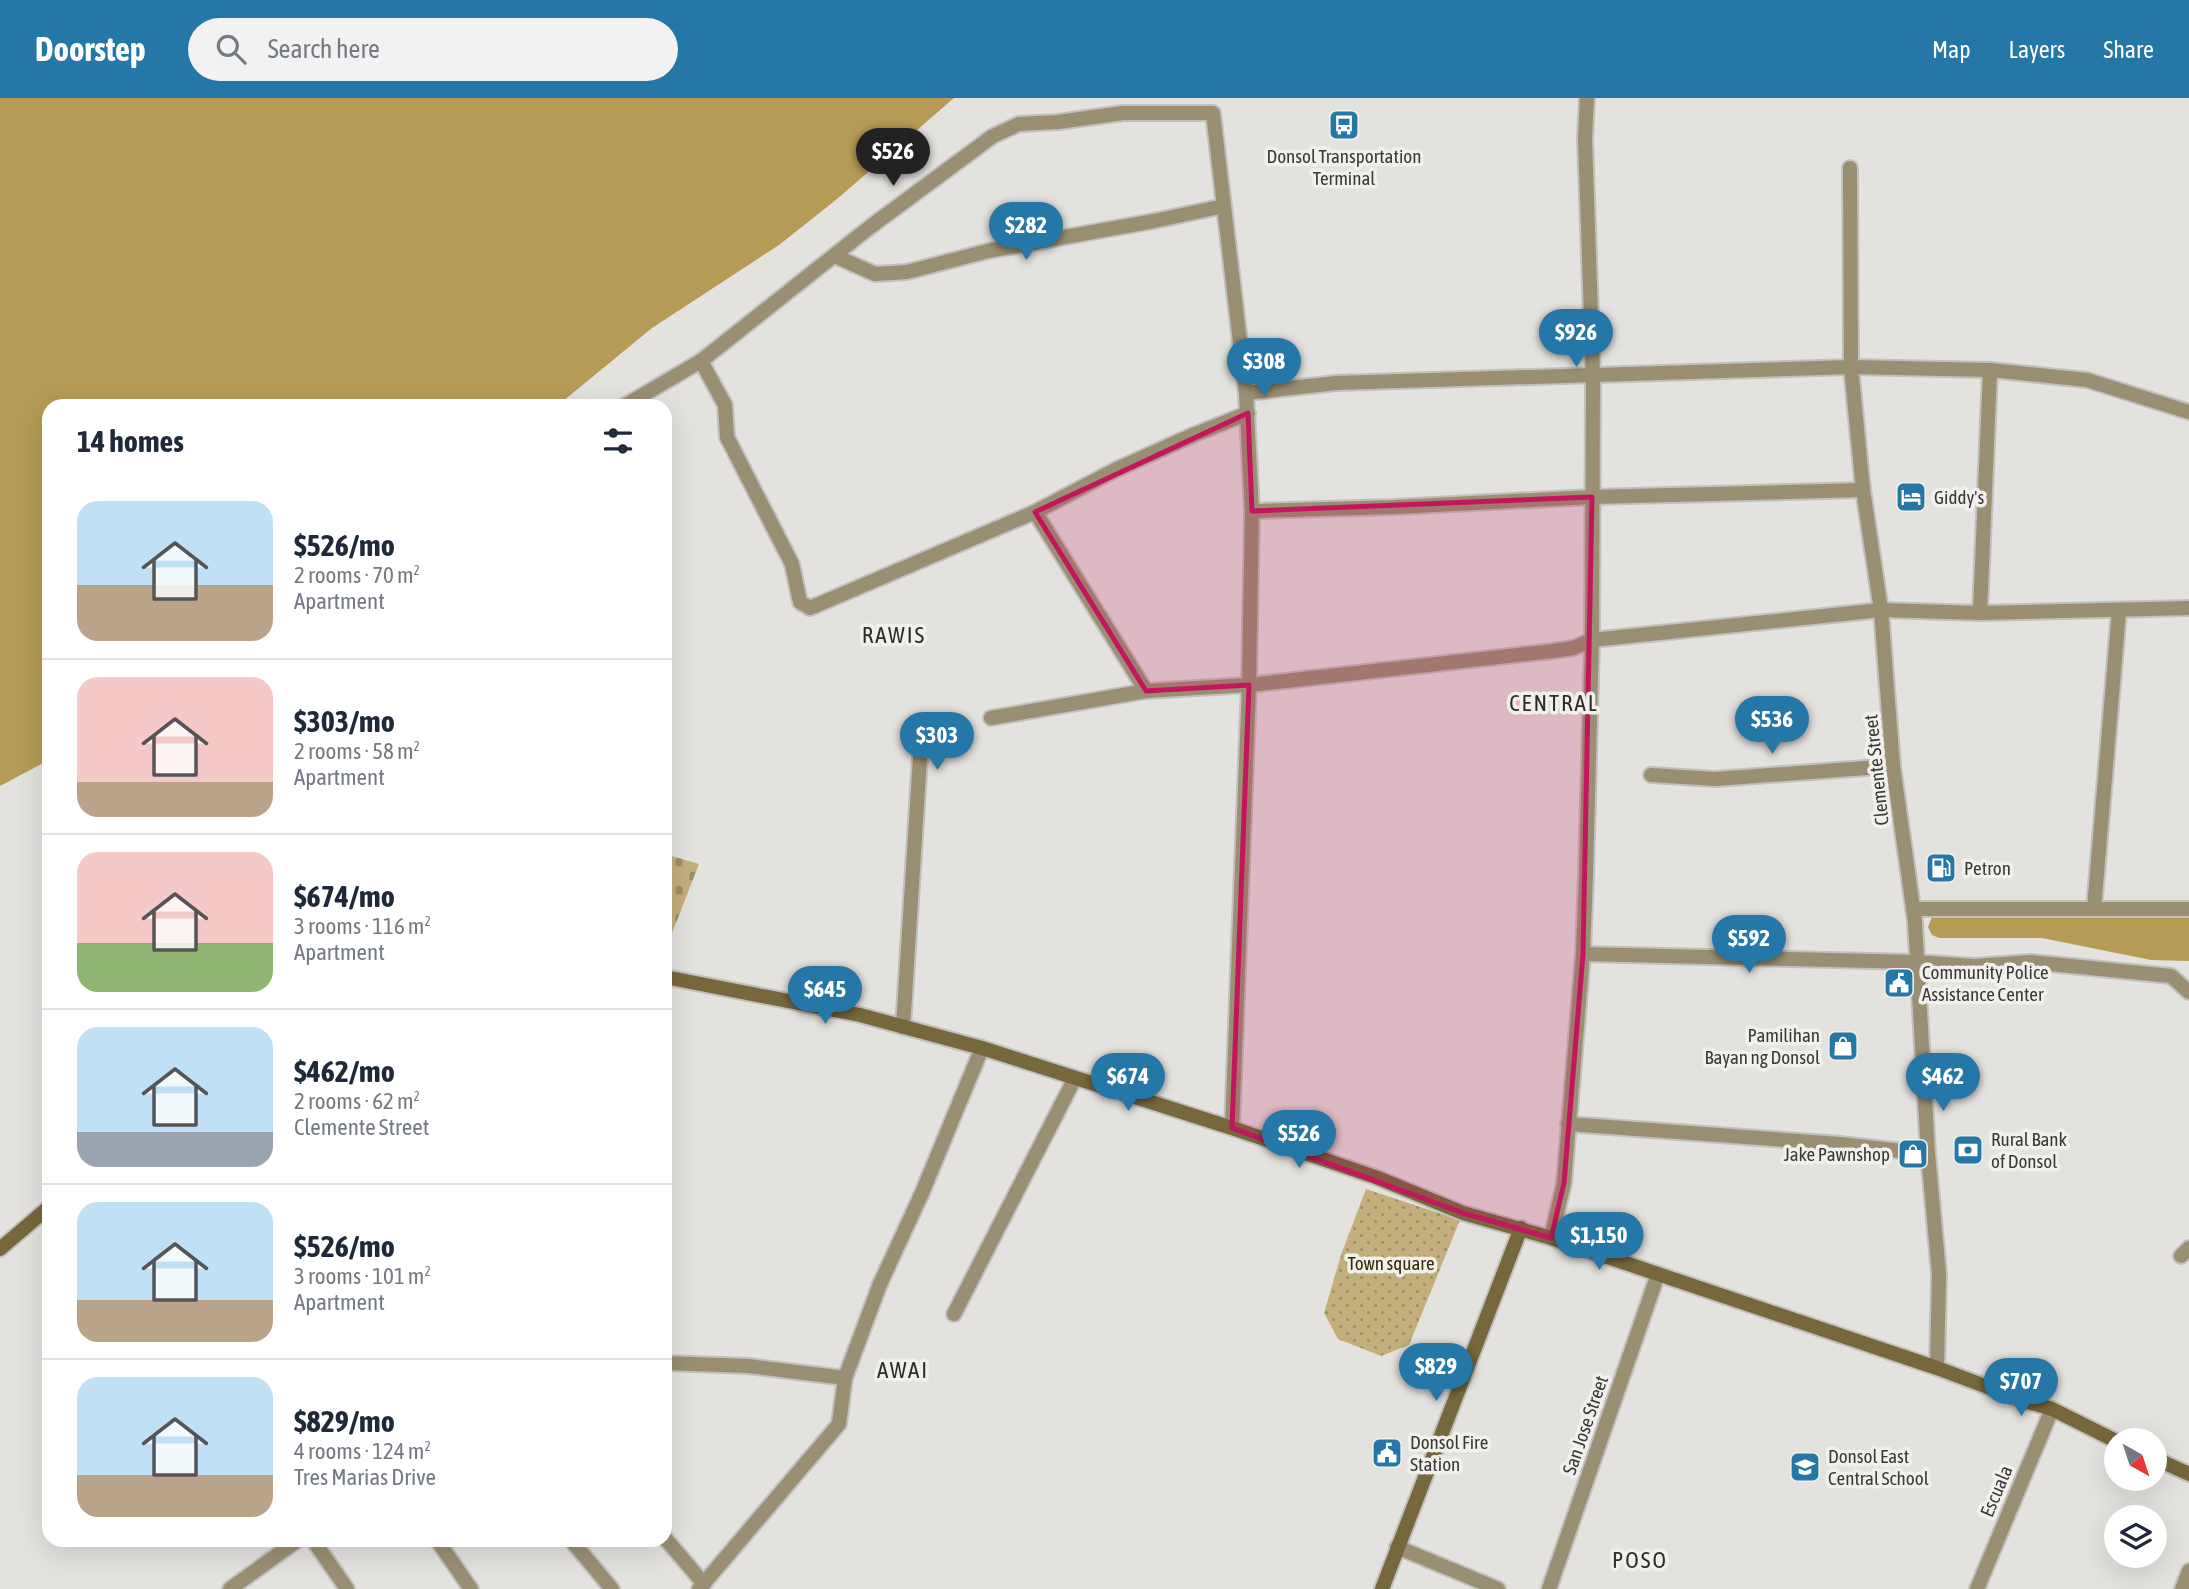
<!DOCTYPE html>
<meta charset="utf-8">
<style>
body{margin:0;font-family:"Asap Condensed",sans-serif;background:#f2f2f3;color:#1f2937;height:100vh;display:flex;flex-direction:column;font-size:26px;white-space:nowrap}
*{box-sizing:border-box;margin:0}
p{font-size:23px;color:#747a83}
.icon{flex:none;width:38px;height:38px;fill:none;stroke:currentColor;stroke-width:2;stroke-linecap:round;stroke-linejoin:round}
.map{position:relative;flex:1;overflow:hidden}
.side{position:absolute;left:42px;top:301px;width:630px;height:1148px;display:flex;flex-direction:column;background:#fff;border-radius:21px;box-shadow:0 7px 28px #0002}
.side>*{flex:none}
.needle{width:46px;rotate:141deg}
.fabs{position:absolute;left:2104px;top:1330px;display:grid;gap:14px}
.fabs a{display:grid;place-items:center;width:63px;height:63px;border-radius:50%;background:#fff;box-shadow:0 7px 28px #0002;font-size:35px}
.price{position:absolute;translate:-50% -60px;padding:0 16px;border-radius:24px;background:#2477a7;color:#fff;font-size:23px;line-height:46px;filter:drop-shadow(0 2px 4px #0008)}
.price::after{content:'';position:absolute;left:50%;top:42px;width:21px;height:16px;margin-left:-10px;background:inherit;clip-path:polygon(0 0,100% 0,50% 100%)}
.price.active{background:#222;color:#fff}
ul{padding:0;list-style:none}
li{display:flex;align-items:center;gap:21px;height:175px;padding:0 35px}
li+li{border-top:2px solid #e0e1e3}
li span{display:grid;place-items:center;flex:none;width:196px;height:140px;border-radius:21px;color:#555}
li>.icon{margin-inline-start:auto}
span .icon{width:84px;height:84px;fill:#fffc;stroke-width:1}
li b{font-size:30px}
h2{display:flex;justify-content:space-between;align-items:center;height:84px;padding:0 35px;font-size:30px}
header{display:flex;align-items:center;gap:42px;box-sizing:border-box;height:98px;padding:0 35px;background:#2477a7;color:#fff}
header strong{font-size:33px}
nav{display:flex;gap:38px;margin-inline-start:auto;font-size:24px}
.search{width:490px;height:63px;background:#f2f2f3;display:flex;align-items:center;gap:18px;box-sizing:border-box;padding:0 24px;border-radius:38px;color:#747a83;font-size:26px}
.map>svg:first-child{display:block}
.grass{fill:url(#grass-dots)}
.cemetery{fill:url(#cemetery-stones)}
.water{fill:#b59b56}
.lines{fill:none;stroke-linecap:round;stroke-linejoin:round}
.minor-casing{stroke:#c2c0bd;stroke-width:18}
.secondary-casing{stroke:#c2c0bd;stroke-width:18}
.minor{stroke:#9a8f73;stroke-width:14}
.secondary{stroke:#77673c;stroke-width:14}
.marked{fill:#c2185b;fill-opacity:0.2;stroke:#c2185b;stroke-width:5;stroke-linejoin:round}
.labels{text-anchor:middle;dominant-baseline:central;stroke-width:7;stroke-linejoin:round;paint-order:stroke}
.poi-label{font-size:19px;fill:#393937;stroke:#f1f0ec;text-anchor:start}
.street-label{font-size:19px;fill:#393937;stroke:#f1f0ec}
.park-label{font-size:19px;fill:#342909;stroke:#f1f0ec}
.quarter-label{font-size:23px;letter-spacing:2px;fill:#2d2c29;stroke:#f1f0ec}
</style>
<header>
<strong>Doorstep</strong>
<div class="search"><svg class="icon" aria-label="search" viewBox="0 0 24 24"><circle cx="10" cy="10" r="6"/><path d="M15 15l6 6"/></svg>Search here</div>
<nav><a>Map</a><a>Layers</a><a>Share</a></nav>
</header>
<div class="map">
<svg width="2189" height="1491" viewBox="0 0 2189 1491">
<defs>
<pattern id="grass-dots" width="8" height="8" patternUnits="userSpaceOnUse" patternTransform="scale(1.75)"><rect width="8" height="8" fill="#c3af7b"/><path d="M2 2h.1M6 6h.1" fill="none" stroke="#9f8f66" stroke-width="1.8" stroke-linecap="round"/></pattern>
<pattern id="cemetery-stones" width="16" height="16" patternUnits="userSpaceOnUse" patternTransform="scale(1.75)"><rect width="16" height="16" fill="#c3af7b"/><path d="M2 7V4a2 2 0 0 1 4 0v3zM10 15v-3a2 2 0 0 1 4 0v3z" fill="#9f8f66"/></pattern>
</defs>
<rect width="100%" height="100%" fill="#e4e2df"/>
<path class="grass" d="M1366,1091L1460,1122L1409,1247L1381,1258L1338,1241L1324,1215L1341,1157Z"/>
<path class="cemetery" d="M665,756L699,766L667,848H665Z"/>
<g class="water">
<path d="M0,0H954L837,101L779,147L652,230L557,308H49V662L0,688Z"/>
<path d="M1942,816L2189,817V863L2151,862L2042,840H1939L1932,837L1928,829L1932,819Z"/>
</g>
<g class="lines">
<g class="minor-casing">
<g id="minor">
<path d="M1850,70L1851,269L1863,392L1881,512L1893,668L1915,824L1928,1056L1939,1176L1937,1270"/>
<path d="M835,158L875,176L907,174L988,153L1154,123L1224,108"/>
<path d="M701,263L725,307L727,339L792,466L800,504L810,510L1035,414L1115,372L1193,337L1248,315"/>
<path d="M1246,295L1336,285L1851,269L1990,272L2087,282L2189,314"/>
<path d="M624,308L701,263L870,129L993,38L1019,26L1058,24L1123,15H1213L1246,295L1252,413L1249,587L1232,1030"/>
<path d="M1252,413L1395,409L1592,399L1863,392"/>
<path d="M1035,414L1146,593L1249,587L1553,553L1573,550L1592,542L1881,512L1980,515L2189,510"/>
<path d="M1980,515L1990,272"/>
<path d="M991,620L1146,593"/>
<path d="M1651,677L1715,681L1893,668"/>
<path d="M1913,811H2094L2119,513"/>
<path d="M2094,811H2189"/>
<path d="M1583,856L1916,864L1974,868L2031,864L2171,878L2189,894"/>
<path d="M903,929L922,628"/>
<path d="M1568,1026L1840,1046L1928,1056"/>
<path d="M1551,1140L1564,1085L1583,856L1586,776L1592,542L1593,277L1585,41L1587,0"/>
<path d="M2181,1158L2189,1150"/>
<path d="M954,1216L1075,980"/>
<path d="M665,1265L748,1268L845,1280"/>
<path d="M665,1440L704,1486"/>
<path d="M313,1442L347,1491"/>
<path d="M437,1442L471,1491"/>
<path d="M571,1442L612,1491"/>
<path d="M1397,1449L1498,1491"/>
<path d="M230,1491L298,1442"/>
<path d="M699,1491L839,1326L845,1280L880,1186L922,1095L982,950"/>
<path d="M1549,1491L1658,1176"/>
<path d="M1977,1491L2052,1311"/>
<path d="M2182,1491L2189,1473"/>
</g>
</g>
<g class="secondary-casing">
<g id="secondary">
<path d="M665,879L860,917L982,950L1232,1030L1378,1080L1463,1115L1551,1140L1937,1270L2025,1303L2052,1311L2116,1343"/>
<path d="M0,1151L49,1109"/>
<path d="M2154,1360L2189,1376"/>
<path d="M1382,1491L1521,1130"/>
</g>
</g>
<use href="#minor" class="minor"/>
<use href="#secondary" class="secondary"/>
</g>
<path class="marked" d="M1248,315L1252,413L1592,399L1583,856L1564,1085L1551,1140L1463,1115L1232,1030L1249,587L1146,593L1035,414Z"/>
<defs>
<g id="bus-square" transform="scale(1.575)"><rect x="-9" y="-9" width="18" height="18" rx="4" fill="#2477a7" stroke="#f1f0ec"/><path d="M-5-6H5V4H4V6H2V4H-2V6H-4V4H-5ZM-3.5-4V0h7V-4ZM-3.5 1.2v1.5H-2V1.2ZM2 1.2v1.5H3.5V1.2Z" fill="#fff"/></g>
<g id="hotel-square" transform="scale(1.575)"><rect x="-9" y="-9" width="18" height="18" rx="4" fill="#2477a7" stroke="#f1f0ec"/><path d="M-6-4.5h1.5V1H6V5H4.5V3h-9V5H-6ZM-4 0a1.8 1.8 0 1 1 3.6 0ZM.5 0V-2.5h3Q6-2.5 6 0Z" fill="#fff"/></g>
<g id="fuel-square" transform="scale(1.575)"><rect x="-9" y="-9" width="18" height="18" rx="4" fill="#2477a7" stroke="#f1f0ec"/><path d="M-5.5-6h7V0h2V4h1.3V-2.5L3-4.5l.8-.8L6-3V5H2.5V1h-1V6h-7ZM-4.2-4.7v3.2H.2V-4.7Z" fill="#fff"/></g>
<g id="civic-square" transform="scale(1.575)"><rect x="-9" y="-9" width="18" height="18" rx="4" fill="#2477a7" stroke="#f1f0ec"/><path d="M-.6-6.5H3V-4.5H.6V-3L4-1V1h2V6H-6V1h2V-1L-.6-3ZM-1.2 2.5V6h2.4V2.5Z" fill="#fff"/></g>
<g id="shop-square" transform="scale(1.575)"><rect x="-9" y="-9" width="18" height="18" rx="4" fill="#2477a7" stroke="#f1f0ec"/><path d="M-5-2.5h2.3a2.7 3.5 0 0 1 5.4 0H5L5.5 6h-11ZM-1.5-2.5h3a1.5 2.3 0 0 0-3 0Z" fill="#fff"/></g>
<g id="bank-square" transform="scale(1.575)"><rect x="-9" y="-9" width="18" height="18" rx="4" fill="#2477a7" stroke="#f1f0ec"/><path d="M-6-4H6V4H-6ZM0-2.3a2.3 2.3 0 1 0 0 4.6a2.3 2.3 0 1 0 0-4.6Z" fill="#fff"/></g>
<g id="school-square" transform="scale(1.575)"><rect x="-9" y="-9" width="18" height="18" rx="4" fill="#2477a7" stroke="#f1f0ec"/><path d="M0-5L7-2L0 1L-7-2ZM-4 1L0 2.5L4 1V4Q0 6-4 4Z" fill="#fff"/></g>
</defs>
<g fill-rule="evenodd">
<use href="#bus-square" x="1344" y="27"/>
<use href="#hotel-square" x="1911" y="399"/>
<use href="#fuel-square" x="1941" y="770"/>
<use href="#civic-square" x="1899" y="885"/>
<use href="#shop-square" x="1843" y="948"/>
<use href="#bank-square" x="1968" y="1052"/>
<use href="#shop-square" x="1913" y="1056"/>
<use href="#civic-square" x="1387" y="1355"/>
<use href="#school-square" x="1805" y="1369"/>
</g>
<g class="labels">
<g class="poi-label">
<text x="1344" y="58" text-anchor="middle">Donsol Transportation<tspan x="1344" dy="22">Terminal</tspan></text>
<text x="1934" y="399">Giddy's</text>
<text x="1964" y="770">Petron</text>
<text x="1922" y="874">Community Police<tspan x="1922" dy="22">Assistance Center</tspan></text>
<text x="1820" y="937" text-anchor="end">Pamilihan<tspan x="1820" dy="22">Bayan ng Donsol</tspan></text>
<text x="1991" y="1041">Rural Bank<tspan x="1991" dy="22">of Donsol</tspan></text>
<text x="1890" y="1056" text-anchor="end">Jake Pawnshop</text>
<text x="1410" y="1344">Donsol Fire<tspan x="1410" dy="22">Station</tspan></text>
<text x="1828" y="1358">Donsol East<tspan x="1828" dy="22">Central School</tspan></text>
</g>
<g class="street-label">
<text transform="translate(1876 672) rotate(-96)">Clemente Street</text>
<text transform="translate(1585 1327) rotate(-71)">San Jose Street</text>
<text transform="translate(1996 1393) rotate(-67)">Escuala</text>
</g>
<g class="park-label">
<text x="1391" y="1165">Town square</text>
</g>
<g class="quarter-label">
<text x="894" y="537">RAWIS</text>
<text x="1554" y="605">CENTRAL</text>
<text x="903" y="1272">AWAI</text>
<text x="1640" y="1462">POSO</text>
</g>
</g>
</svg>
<div class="fabs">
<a><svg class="needle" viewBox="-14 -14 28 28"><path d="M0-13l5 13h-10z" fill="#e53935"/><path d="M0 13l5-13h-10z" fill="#747a83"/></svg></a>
<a><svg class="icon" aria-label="layers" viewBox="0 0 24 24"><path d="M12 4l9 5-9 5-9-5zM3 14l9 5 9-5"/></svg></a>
</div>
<b class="price active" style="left:893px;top:90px">$526</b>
<b class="price" style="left:1026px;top:164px">$282</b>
<b class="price" style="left:1576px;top:271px">$926</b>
<b class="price" style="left:1264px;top:300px">$308</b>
<b class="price" style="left:1772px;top:658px">$536</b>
<b class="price" style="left:937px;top:674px">$303</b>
<b class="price" style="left:1749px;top:877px">$592</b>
<b class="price" style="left:825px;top:928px">$645</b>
<b class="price" style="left:1128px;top:1015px">$674</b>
<b class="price" style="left:1943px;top:1015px">$462</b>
<b class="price" style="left:1299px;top:1072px">$526</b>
<b class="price" style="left:1599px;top:1174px">$1,150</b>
<b class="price" style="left:1436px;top:1305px">$829</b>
<b class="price" style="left:2021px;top:1320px">$707</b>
<section class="side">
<h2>14 homes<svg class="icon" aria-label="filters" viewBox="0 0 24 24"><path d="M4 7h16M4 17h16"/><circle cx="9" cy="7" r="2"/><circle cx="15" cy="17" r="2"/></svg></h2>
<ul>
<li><span style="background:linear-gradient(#bfe0f5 60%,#b9a48a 0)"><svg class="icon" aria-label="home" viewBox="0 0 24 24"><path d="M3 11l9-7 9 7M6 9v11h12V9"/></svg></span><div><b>$526/mo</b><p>2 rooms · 70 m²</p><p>Apartment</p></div></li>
<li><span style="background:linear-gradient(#f6c9c9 75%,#b9a48a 0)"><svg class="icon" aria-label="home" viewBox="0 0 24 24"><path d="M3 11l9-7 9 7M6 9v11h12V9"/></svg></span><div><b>$303/mo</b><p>2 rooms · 58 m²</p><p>Apartment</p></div></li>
<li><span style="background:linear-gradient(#f6c9c9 65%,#8fb573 0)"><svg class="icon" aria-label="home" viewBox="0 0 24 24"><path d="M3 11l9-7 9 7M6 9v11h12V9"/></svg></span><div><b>$674/mo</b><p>3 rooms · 116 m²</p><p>Apartment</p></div></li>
<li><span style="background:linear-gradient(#bfe0f5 75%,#9aa5b1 0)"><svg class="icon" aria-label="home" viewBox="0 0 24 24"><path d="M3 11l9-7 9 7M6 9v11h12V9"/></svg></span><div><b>$462/mo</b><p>2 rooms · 62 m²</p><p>Clemente Street</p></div></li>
<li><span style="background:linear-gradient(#bfe0f5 70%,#b9a48a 0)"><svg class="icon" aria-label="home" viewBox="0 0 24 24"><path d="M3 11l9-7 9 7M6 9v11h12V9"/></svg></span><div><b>$526/mo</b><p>3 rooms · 101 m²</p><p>Apartment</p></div></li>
<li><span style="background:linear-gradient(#bfe0f5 70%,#b9a48a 0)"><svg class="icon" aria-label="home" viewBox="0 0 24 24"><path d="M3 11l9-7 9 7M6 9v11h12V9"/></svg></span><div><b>$829/mo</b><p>4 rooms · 124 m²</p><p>Tres Marias Drive</p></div></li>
</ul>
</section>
</div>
